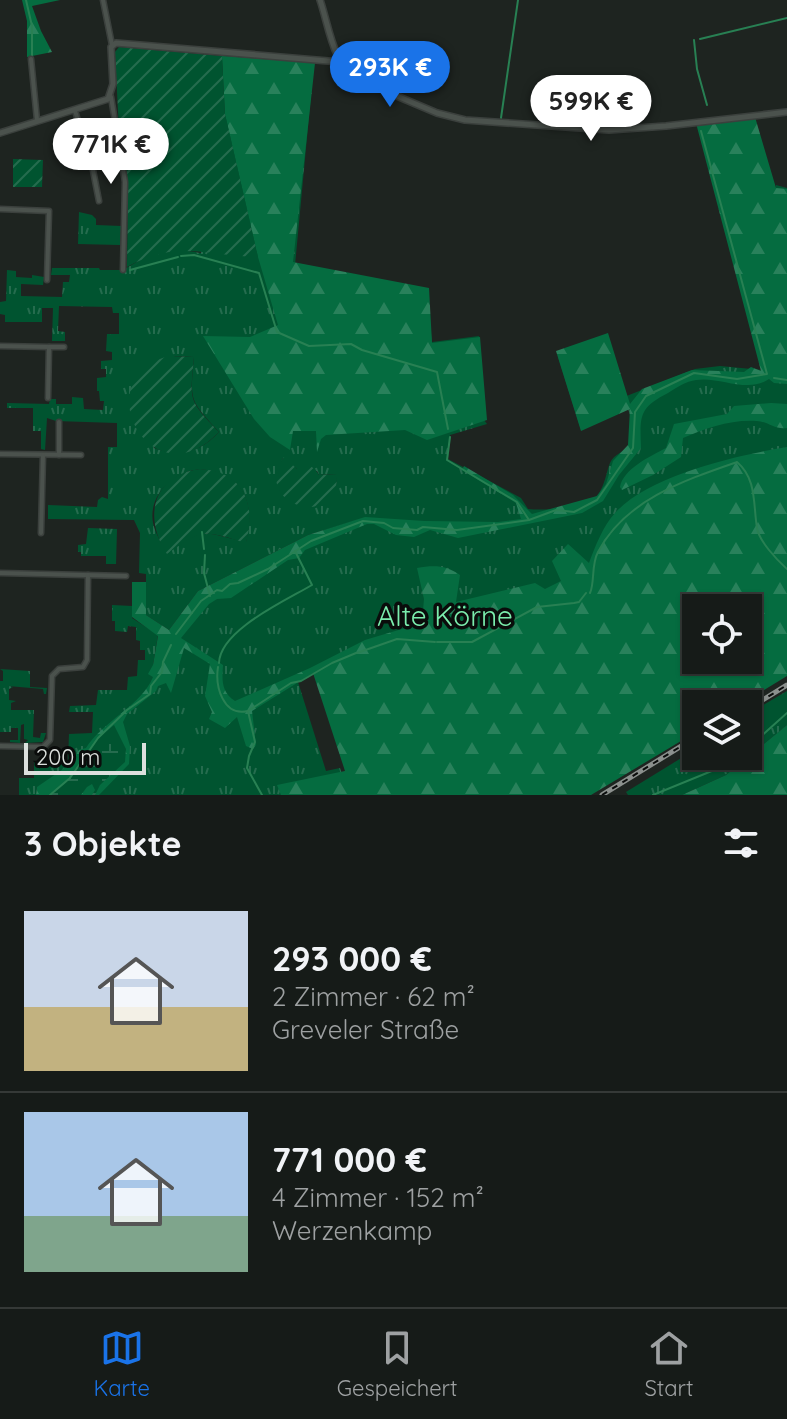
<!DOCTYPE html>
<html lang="de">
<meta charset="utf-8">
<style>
body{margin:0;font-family:Quicksand,sans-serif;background:#232825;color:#f1f3f6;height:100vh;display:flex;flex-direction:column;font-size:30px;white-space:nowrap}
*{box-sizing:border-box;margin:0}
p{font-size:26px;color:#9ea1a2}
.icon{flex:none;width:44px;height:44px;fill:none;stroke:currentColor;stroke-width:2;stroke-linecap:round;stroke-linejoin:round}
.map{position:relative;height:795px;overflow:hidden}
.sheet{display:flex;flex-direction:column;background:#161b18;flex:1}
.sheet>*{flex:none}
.buttons{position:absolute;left:682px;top:594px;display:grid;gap:16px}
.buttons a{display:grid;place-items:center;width:80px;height:80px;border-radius:0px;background:#161b18;box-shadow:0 2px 6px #0004,0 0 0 2px #353937;font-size:40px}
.scale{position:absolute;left:24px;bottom:20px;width:122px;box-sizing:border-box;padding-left:8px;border:4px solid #dce0dd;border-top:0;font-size:22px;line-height:28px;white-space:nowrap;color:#dce0dd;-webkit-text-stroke:6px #0a0c0b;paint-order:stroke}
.price{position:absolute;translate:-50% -68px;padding:0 18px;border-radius:28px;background:#fff;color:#222;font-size:26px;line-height:52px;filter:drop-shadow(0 2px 4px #0008)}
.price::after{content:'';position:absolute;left:50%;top:48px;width:24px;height:18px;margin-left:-12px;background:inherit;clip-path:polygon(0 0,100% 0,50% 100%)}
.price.on{background:#1a73e8;color:#fff}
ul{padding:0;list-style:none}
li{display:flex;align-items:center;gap:24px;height:200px;padding:0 24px}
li+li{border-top:2px solid #353937}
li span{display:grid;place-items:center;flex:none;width:224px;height:160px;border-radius:0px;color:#555}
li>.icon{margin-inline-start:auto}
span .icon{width:96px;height:96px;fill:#fffc;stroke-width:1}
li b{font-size:34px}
h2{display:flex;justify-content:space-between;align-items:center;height:96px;padding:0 24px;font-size:34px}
.dock{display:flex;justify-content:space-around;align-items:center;height:112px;border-top:2px solid #353937;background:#161b18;font-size:22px;color:#9ea1a2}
.dock a{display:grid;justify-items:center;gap:4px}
.dock .on{color:#1a73e8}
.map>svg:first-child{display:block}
.grass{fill:url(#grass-tufts);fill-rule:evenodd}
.forest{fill:url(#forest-firs);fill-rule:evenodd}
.wetland{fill:url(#wetland-marsh)}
.garden{fill:url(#garden-furrows)}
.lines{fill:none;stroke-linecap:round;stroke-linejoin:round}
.stream{stroke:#288053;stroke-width:2}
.minor-casing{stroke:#3b403d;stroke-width:7}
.tertiary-casing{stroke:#3b403d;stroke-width:8}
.minor{stroke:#4b524d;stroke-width:4}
.tertiary{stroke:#4b524d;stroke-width:5}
.rail-casing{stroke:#8b908d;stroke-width:5}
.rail{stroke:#0a0c0b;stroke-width:2;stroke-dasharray:6;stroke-linecap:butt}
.labels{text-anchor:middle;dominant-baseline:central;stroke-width:7;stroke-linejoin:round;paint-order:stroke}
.park-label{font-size:28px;fill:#7bedad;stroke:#0a0c0b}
</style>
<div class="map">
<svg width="787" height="795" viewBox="0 0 787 795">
<defs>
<pattern id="grass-tufts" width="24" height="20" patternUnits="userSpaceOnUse" patternTransform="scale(2)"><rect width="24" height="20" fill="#005430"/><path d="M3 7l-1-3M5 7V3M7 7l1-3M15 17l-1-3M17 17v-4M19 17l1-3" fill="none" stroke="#256c4e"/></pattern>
<pattern id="forest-firs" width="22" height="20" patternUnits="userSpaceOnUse" patternTransform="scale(2)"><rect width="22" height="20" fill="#056c40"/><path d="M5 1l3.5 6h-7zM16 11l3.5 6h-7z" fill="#29815b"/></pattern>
<pattern id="wetland-marsh" width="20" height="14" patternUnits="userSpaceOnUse" patternTransform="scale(2)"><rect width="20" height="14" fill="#005430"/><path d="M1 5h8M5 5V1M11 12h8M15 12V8" fill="none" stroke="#256c4e"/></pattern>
<pattern id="garden-furrows" width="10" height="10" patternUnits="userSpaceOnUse" patternTransform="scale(2)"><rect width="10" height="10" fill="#005430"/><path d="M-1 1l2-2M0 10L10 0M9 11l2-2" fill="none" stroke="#256c4e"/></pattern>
</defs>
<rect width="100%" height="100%" fill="#1e2420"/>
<g class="grass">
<path d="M222,55L314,63L295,265L426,289L432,342L479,336L484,420L487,424L450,435L448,459L521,498L528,509C544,511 575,508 590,501C604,494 605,476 610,463C614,454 623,453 628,446C633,437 632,418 628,409L581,430L558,357L607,341L624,397L695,369L720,366L762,370L776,185L787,188V667L696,704L328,665L298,682L326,771L340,768L349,795H37V787L36,795H19V778H34V762H68L69,734L92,733L93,712H69L70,706L96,705L98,690H127L128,677L137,676L138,660H145V650H140V641L136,640V627L128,626L127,632L115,631V621H112V605L132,606V618L158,635L153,665L186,616L354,521L308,535L198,591L169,630L146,615V574L139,573L140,533L134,520L48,519V505L97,507L98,500L102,497L108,499V447H117V423L56,421L47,418L45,450L41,449V431H33V408H7V403L49,404L50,399H56V404H72V397L83,398L84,409L103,410L104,401H100L99,391H97V378L106,377V369H101V361L112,360V352L106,351L107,334H119V313H113L112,307L59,306L58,331L65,332V341H52L53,308H42V322H5V315L0,314V302L6,301L7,270L16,271V277L32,278V275L44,277L43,285L21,284V296L62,297L63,282H69L70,275H51L52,268H99L100,270H123L145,257L166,251L182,250L201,253L225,117ZM175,356L194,357C190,402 189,399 219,432C201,452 179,458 154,448L130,395L138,376ZM283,458L297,469L317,471L319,475L337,474L336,485L327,500L280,491L277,474ZM200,469C243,473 256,502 246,542C201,533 208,525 167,553C162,544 155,533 153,523C148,495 173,472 200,469ZM696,608H748V660H696Z"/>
<path d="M79,212L92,215L96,219V225L121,226L120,245L78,244Z"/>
<path d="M88,528L117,529L116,564H106V556H81V552H78V545L86,544Z"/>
<path d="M0,669L30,671V687L47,688L46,694H44L43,689L8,686L13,687L9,689V700L16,701L11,703V710H34L33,737L40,738L41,733H46L43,742L25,743L28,740L24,739V724L21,725L20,743L10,742V740H18V728H11V732H0V681H3V671Z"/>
<path d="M787,691V725L726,775L682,795H628L626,792L696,749V756H748V714Z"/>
</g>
<g class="forest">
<path d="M22,0H60L32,6L41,31L52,52L27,57V21Z"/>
<path d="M222,56L315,63L293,262L429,288L432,343L480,337L487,420L427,440L405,430L326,435L321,439L317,452L316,431H293L290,450L270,437L254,419L203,336L250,337L278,325L258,257L225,114Z"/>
<path d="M755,117L776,188L787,189V384L774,383L769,379C747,394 720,376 696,380C686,381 676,388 668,393C638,408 640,417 641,448L619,475L603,501L582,513L458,538L430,530L414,537L396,535L374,524H367L305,550L299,558L288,560L231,598L217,599L209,604L181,638L223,665C222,680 221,692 235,701L310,668L365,640L422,623L424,599L417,568C434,565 446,565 460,575L456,602L535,583L545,589L561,581L552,561L568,544L589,563C595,547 603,526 615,513C649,475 738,455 787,447V676L741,704H696V732L591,795H281L277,785L345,771L313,673L252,711L256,745L253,749L246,746L237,717L225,728L209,719L212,712L205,696L210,664L184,648L171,693L166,683L158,686L156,691L127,714L123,722L130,746L129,764L99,795H36L37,787L69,765L79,750L86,748C102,722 142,705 153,677L148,674L153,665L158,636L132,617V582H146V615L169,630L198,591L308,535L365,517L424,521L498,522L521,519L516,503L462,470L464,466L513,495L532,514L597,496L606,484L613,461L628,445L630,409L581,431L556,351L608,333L630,404L642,389L692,370L744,372L751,367L761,371L696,123ZM696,608H748V660H696Z"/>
<path d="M771,403L787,404V428C775,430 769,422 757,421C732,419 706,428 683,438L681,457L653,475L622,490L620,487C623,469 651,456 666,448L674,424L727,414L734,406Z"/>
<path d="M787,725V795H682L726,775Z"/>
</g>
<path class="wetland" d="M114,725L126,749L125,762L100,785L95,795H92L95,790L92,784L87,787L81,795H50L64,784L98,738Z"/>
<g class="garden">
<path d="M119,47L222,56L225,114L258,257C206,256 177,239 127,267L128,187L119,131L115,52Z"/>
<path d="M13,159L43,160L42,187H13Z"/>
<path d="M170,356L194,357C190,402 188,399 219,432C150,504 84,375 170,356Z"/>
<path d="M284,457L297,469C308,464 313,465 319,475L337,474C339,532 250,505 284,457Z"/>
<path d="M200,469C243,471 257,504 246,543C203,530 204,528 167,554C143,518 152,475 200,469Z"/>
</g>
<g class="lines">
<g class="stream">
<path d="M26,0L32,26V57"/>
<path d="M700,39L787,18"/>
<path d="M694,40L697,69L707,105"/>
<path d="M501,118L518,0"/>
<path d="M181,256L194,255L259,273L277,332L309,346L351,344L362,350L437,372L448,429"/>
<path d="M130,270L178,257"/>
<path d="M774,378L787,380"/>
<path d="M450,437L447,460L517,502L529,520"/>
<path d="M202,532L204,549"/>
<path d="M205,555L204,573L210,596"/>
<path d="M590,593C595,582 591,565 598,552C625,500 685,480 737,462C757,479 753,504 757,528C759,541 777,560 787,569"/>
<path d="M176,634L201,601L217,590L222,591L230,584L238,583L268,569L311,541L363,521L384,523L393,528L417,530L423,527L457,530L529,520L556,510L574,512L597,500L633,448L635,412L646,396L694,373L737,379L767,374L701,131"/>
<path d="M437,642H472L537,607L574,603L579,602L586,593"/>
<path d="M357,653L397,639L435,642"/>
<path d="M219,663C220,630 285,601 312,585L295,551"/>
<path d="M218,667C215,686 223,717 248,711L291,683L301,681L332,663L356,653"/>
<path d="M248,711L255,742L249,756L247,768L262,795"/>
<path d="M748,748L787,713"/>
<path d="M50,795L70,778L98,738L127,710L150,694L151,686L162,672L163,662L171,645"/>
<path d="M653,795L724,766L739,756"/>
</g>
<g class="minor-casing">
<g id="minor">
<path d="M103,0L112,45"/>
<path d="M31,59L37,120"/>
<path d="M111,97L125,182L123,270"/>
<path d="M75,111L91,160L99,201"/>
<path d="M0,209L49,211L47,280"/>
<path d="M0,346L49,347L48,398"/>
<path d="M49,347H64"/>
<path d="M0,454L81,455"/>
<path d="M59,455V422"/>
<path d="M41,533L43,455"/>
<path d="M0,573L126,576"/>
<path d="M0,746L43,747L50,740L52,676L59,669L83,667L87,660L88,575"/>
</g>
</g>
<g class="tertiary-casing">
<g id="tertiary">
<path d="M320,0C329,26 333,67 359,80L437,113L465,120L609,130L666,126L787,112"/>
<path d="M0,133L108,99L113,84L111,47L116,43L340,62"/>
</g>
</g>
<use href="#minor" class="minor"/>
<use href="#tertiary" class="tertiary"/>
<g class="rail-casing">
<g id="rail">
<path d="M748,709L787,685"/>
<path d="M602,795L696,737"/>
</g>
</g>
<use href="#rail" class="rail"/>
</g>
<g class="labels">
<g class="park-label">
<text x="445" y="615">Alte Körne</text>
</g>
</g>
</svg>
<div class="buttons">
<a><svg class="icon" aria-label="locate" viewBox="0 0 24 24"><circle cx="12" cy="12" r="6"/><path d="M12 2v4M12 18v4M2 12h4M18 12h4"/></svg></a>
<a><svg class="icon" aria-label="layers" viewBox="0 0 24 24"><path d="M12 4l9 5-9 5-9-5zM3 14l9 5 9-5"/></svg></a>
</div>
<div class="scale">200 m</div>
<b class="price on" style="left:390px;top:109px">293K €</b>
<b class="price" style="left:591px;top:143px">599K €</b>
<b class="price" style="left:111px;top:186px">771K €</b>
</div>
<section class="sheet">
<h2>3 Objekte<svg class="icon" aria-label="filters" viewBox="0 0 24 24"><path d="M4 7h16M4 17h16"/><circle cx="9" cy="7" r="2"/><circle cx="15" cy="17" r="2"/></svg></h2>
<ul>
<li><span style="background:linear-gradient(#c9d6e8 60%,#c2b280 0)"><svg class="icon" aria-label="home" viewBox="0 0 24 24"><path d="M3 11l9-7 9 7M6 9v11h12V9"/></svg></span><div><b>293 000 €</b><p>2 Zimmer · 62 m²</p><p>Greveler Straße</p></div></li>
<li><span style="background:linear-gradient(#a9c7e8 65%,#7fa58c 0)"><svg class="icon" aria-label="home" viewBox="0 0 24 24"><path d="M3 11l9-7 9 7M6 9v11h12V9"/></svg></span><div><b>771 000 €</b><p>4 Zimmer · 152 m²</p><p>Werzenkamp</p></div></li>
</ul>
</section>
<nav class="dock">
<a class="on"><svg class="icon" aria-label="map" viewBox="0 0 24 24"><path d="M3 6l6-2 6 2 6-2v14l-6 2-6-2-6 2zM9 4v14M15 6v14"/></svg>Karte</a>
<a><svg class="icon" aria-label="saved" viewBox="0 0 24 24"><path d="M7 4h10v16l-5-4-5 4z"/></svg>Gespeichert</a>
<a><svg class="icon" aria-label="home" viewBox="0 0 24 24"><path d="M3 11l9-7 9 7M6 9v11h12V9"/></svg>Start</a>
</nav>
